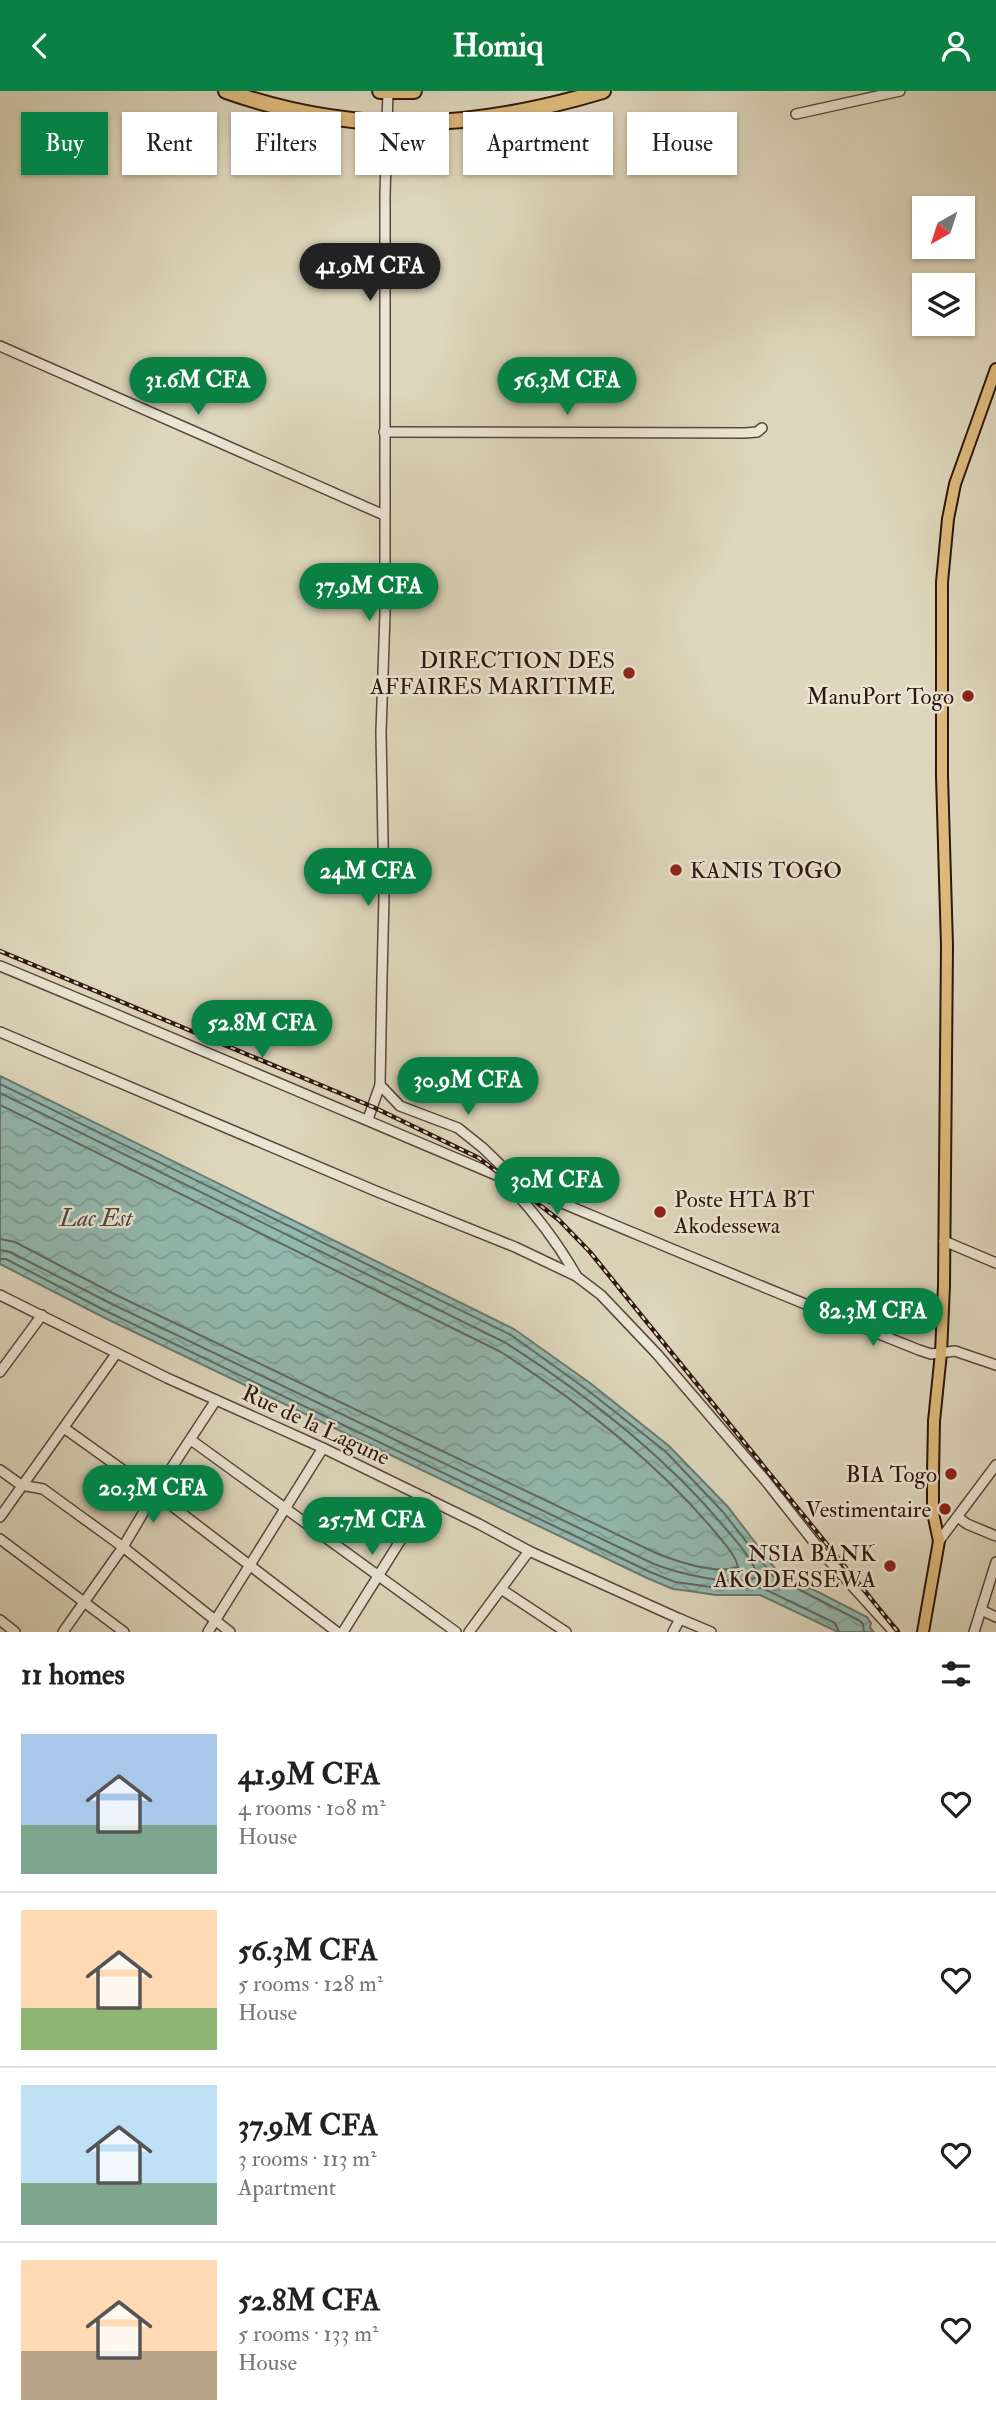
<!DOCTYPE html>
<meta charset="utf-8">
<style>
body{margin:0;font-family:"IM FELL Double Pica",serif;background:#f6f6f6;color:#222;height:100vh;display:flex;flex-direction:column;font-size:26px;white-space:nowrap}
*{box-sizing:border-box;margin:0}
p{font-size:23px;color:#767676}
.icon{flex:none;width:38px;height:38px;fill:none;stroke:currentColor;stroke-width:2;stroke-linecap:round;stroke-linejoin:round}
.map{position:relative;height:1541px;overflow:hidden}
.sheet{display:flex;flex-direction:column;background:#fff;flex:1}
.sheet>*{flex:none}
.banner{position:absolute;left:21px;top:21px;width:956px;height:63px;display:flex;gap:14px}
.needle{width:46px;rotate:219deg}
.fabs{position:absolute;left:912px;top:105px;display:grid;gap:14px}
.fabs a{display:grid;place-items:center;width:63px;height:63px;border-radius:0px;background:#fff;box-shadow:0 2px 5px #0004;font-size:35px}
.price{position:absolute;translate:-50% -60px;padding:0 16px;border-radius:24px;background:#0b8043;color:#fff;font-size:23px;line-height:46px;filter:drop-shadow(0 2px 4px #0008)}
.price::after{content:'';position:absolute;left:50%;top:42px;width:21px;height:16px;margin-left:-10px;background:inherit;clip-path:polygon(0 0,100% 0,50% 100%)}
.price.current{background:#222;color:#fff}
ul{padding:0;list-style:none}
li{display:flex;align-items:center;gap:21px;height:175px;padding:0 21px}
li+li{border-top:2px solid #e0e0e0}
li span{display:grid;place-items:center;flex:none;width:196px;height:140px;border-radius:0px;color:#555}
li>.icon{margin-inline-start:auto}
span .icon{width:84px;height:84px;fill:#fffc;stroke-width:1}
li b{font-size:30px}
h2{display:flex;justify-content:space-between;align-items:center;height:84px;padding:0 21px;font-size:30px}
.chip{padding:0 24px;border-radius:0px;background:#fff;box-shadow:0 2px 5px #0004;font-size:24px;line-height:63px}
.chip.current{background:#0b8043;color:#fff}
header{display:flex;justify-content:space-between;align-items:center;height:91px;padding:0 21px;background:#0b8043;color:#fff;font-size:32px;font-weight:700}
.map>svg:first-child{display:block}
.water{fill:url(#water-waves);stroke:#6b7970;stroke-width:2}
.lines{fill:none;stroke-linecap:round;stroke-linejoin:round}
.shore{stroke:#616860;stroke-width:2}
.minor-casing{stroke:#5b473a;stroke-width:12}
.major-casing{stroke:#2f170f;stroke-width:14}
.highway-casing{stroke:#2f170f;stroke-width:18}
.minor{stroke:#eae5d4;stroke-width:9}
.major{stroke:#dfbc7e;stroke-width:10}
.highway{stroke:#dfbc7e;stroke-width:14}
.rail-casing{stroke:#2f170f;stroke-width:4.5}
.rail{stroke:#eae5d4;stroke-width:2;stroke-dasharray:5;stroke-linecap:butt}
.poi-dot{fill:#8f2418;stroke:#eae5d4;stroke-width:2.5}
.labels{text-anchor:middle;dominant-baseline:central;stroke-width:5;stroke-linejoin:round;paint-order:stroke}
.poi-label{font-size:23px;fill:#2f170f;stroke:#eae5d4;text-anchor:end}
.street-label{font-size:23px;fill:#2f170f;stroke:#eae5d4}
.water-label{font-size:24px;font-style:italic;fill:#4d483f;stroke:#eae5d4}
</style>
<header><svg class="icon" aria-label="back" viewBox="0 0 24 24"><path d="M15 5l-7 7 7 7"/></svg>Homiq<svg class="icon" aria-label="person" viewBox="0 0 24 24"><circle cx="12" cy="8" r="4"/><path d="M4 21q1-7 8-7t8 7"/></svg></header>
<div class="map">
<svg width="996" height="1541" viewBox="0 0 996 1541">
<defs>
<pattern id="water-waves" width="16" height="10" patternUnits="userSpaceOnUse" patternTransform="scale(1.75)"><rect width="16" height="10" fill="#93bab0"/><path d="M0 5q4-4 8 0t8 0" fill="none" stroke="#7f9f96"/></pattern>
</defs>
<rect width="100%" height="100%" fill="#ded7bd"/>
<filter id="stains"><feTurbulence type="fractalNoise" baseFrequency=".00286" numOctaves="4"/><feColorMatrix values="0 0 0 0 .2 0 0 0 0 .09 0 0 0 0 .02 0 0 0 .5 -.17"/></filter>
<radialGradient id="worn" r=".72"><stop offset=".6" stop-color="#630" stop-opacity="0"/><stop offset="1" stop-color="#630" stop-opacity=".3"/></radialGradient>
<path class="water" d="M0,985L514,1238L590,1292L669,1355L728,1416L777,1480L867,1526L871,1532L870,1537L874,1541H838L760,1504H716L689,1500L673,1498L647,1487L105,1227L0,1173Z"/>
<g class="lines">
<g class="shore">
<path d="M0,993L511,1244L586,1298L665,1360L723,1421L773,1485L860,1530L863,1533L864,1541"/>
<path d="M0,1002L506,1252C587,1304 665,1364 726,1438C737,1451 754,1470 758,1486C732,1496 680,1483 654,1473L112,1213L10,1161L0,1159"/>
<path d="M0,1014L501,1261C579,1311 656,1370 715,1441C723,1451 735,1463 738,1476C717,1484 679,1471 658,1463L116,1204L15,1151L0,1148"/>
<path d="M0,1168H6L108,1221L650,1481L675,1491L690,1493L717,1497H762L835,1532L839,1541"/>
</g>
<g class="minor-casing">
<g id="minor">
<path d="M796,23L900,0"/>
<path d="M0,255L384,424"/>
<path d="M384,341L745,342L757,341L762,337"/>
<path d="M0,875C307,1002 611,1136 919,1259L931,1263L955,1260L996,1274"/>
<path d="M0,941L378,1101L515,1156L576,1185L601,1204L657,1263L765,1389L825,1465L894,1541"/>
<path d="M380,994L400,1015L458,1037L483,1057L518,1091"/>
<path d="M368,1028L380,994L382,887L384,805L381,641L385,523V104L388,0"/>
<path d="M507,1092C534,1121 556,1149 576,1184"/>
<path d="M944,1150L996,1172"/>
<path d="M0,1204L167,1287L323,1357L479,1433L529,1460L680,1528L673,1541"/>
<path d="M0,1281L42,1224"/>
<path d="M64,1337L155,1402L337,1541"/>
<path d="M191,1349L456,1541"/>
<path d="M0,1379L21,1394L43,1398L123,1456L230,1541"/>
<path d="M0,1426L116,1263"/>
<path d="M959,1427L967,1433L996,1445"/>
<path d="M0,1448L124,1541"/>
<path d="M939,1450L996,1374"/>
<path d="M501,1498L566,1541"/>
<path d="M981,1519L996,1526"/>
<path d="M680,1528L711,1541"/>
<path d="M0,1529L15,1541"/>
<path d="M63,1541L123,1456L155,1402L216,1309"/>
<path d="M208,1541L323,1357"/>
<path d="M343,1541L427,1407"/>
<path d="M469,1541L529,1460"/>
<path d="M974,1541L996,1471"/>
</g>
</g>
<g class="major-casing">
<path id="major" d="M923,1541L939,1450L933,1422V1384L934,1330L941,1262L944,1195L947,855L942,685V491L948,428L955,393L996,278"/>
</g>
<g class="highway-casing">
<g id="highway">
<path d="M226,0C356,46 473,39 603,0"/>
<path d="M380,0H414"/>
</g>
</g>
<use href="#minor" class="minor"/>
<use href="#major" class="major"/>
<use href="#highway" class="highway"/>
<g class="rail-casing">
<path id="rail" d="M0,860L373,1016L479,1067L559,1129L590,1161L898,1541"/>
</g>
<use href="#rail" class="rail"/>
</g>
<g class="poi-dot">
<circle cx="629" cy="582" r="7"/>
<circle cx="968" cy="605" r="7"/>
<circle cx="676" cy="779" r="7"/>
<circle cx="660" cy="1121" r="7"/>
<circle cx="951" cy="1383" r="7"/>
<circle cx="945" cy="1418" r="7"/>
<circle cx="890" cy="1475" r="7"/>
</g>
<g class="labels">
<g class="poi-label">
<text x="615" y="569">DIRECTION DES<tspan x="615" dy="26">AFFAIRES MARITIME</tspan></text>
<text x="954" y="605">ManuPort Togo</text>
<text x="690" y="779" text-anchor="start">KANIS TOGO</text>
<text x="674" y="1108" text-anchor="start">Poste HTA BT<tspan x="674" dy="26">Akodessewa</tspan></text>
<text x="937" y="1383">BIA Togo</text>
<text x="931" y="1418">Vestimentaire</text>
<text x="876" y="1462">NSIA BANK<tspan x="876" dy="26">AKODESSEWA</tspan></text>
</g>
<g class="street-label">
<text transform="translate(316 1334) rotate(25)">Rue de la Lagune</text>
</g>
<g class="water-label">
<text x="96" y="1127">Lac Est</text>
</g>
</g>
<rect width="100%" height="100%" filter="url(#stains)"/>
<rect width="100%" height="100%" fill="url(#worn)"/>
</svg>
<div class="fabs">
<a><svg class="needle" viewBox="-14 -14 28 28"><path d="M0-13l5 13h-10z" fill="#e53935"/><path d="M0 13l5-13h-10z" fill="#767676"/></svg></a>
<a><svg class="icon" aria-label="layers" viewBox="0 0 24 24"><path d="M12 4l9 5-9 5-9-5zM3 14l9 5 9-5"/></svg></a>
</div>
<b class="price current" style="left:370px;top:212px">41.9M CFA</b>
<b class="price" style="left:198px;top:326px">31.6M CFA</b>
<b class="price" style="left:567px;top:326px">56.3M CFA</b>
<b class="price" style="left:369px;top:532px">37.9M CFA</b>
<b class="price" style="left:368px;top:817px">24M CFA</b>
<b class="price" style="left:262px;top:969px">52.8M CFA</b>
<b class="price" style="left:468px;top:1026px">30.9M CFA</b>
<b class="price" style="left:557px;top:1126px">30M CFA</b>
<b class="price" style="left:873px;top:1257px">82.3M CFA</b>
<b class="price" style="left:153px;top:1434px">20.3M CFA</b>
<b class="price" style="left:372px;top:1466px">25.7M CFA</b>
<div class="banner">
<a class="chip current">Buy</a>
<a class="chip">Rent</a>
<a class="chip">Filters</a>
<a class="chip">New</a>
<a class="chip">Apartment</a>
<a class="chip">House</a>
</div>
</div>
<section class="sheet">
<h2>11 homes<svg class="icon" aria-label="filters" viewBox="0 0 24 24"><path d="M4 7h16M4 17h16"/><circle cx="9" cy="7" r="2"/><circle cx="15" cy="17" r="2"/></svg></h2>
<ul>
<li><span style="background:linear-gradient(#a9c7e8 65%,#7fa58c 0)"><svg class="icon" aria-label="home" viewBox="0 0 24 24"><path d="M3 11l9-7 9 7M6 9v11h12V9"/></svg></span><div><b>41.9M CFA</b><p>4 rooms · 108 m²</p><p>House</p></div><svg class="icon" aria-label="heart" viewBox="0 0 24 24"><path d="M12 20l-8-8c-3-5 5-10 8-4 3-6 11-1 8 4z"/></svg></li>
<li><span style="background:linear-gradient(#ffd9b3 70%,#8fb573 0)"><svg class="icon" aria-label="home" viewBox="0 0 24 24"><path d="M3 11l9-7 9 7M6 9v11h12V9"/></svg></span><div><b>56.3M CFA</b><p>5 rooms · 128 m²</p><p>House</p></div><svg class="icon" aria-label="heart" viewBox="0 0 24 24"><path d="M12 20l-8-8c-3-5 5-10 8-4 3-6 11-1 8 4z"/></svg></li>
<li><span style="background:linear-gradient(#bfe0f5 70%,#7fa58c 0)"><svg class="icon" aria-label="home" viewBox="0 0 24 24"><path d="M3 11l9-7 9 7M6 9v11h12V9"/></svg></span><div><b>37.9M CFA</b><p>3 rooms · 113 m²</p><p>Apartment</p></div><svg class="icon" aria-label="heart" viewBox="0 0 24 24"><path d="M12 20l-8-8c-3-5 5-10 8-4 3-6 11-1 8 4z"/></svg></li>
<li><span style="background:linear-gradient(#ffd9b3 65%,#b9a48a 0)"><svg class="icon" aria-label="home" viewBox="0 0 24 24"><path d="M3 11l9-7 9 7M6 9v11h12V9"/></svg></span><div><b>52.8M CFA</b><p>5 rooms · 133 m²</p><p>House</p></div><svg class="icon" aria-label="heart" viewBox="0 0 24 24"><path d="M12 20l-8-8c-3-5 5-10 8-4 3-6 11-1 8 4z"/></svg></li>
</ul>
</section>
